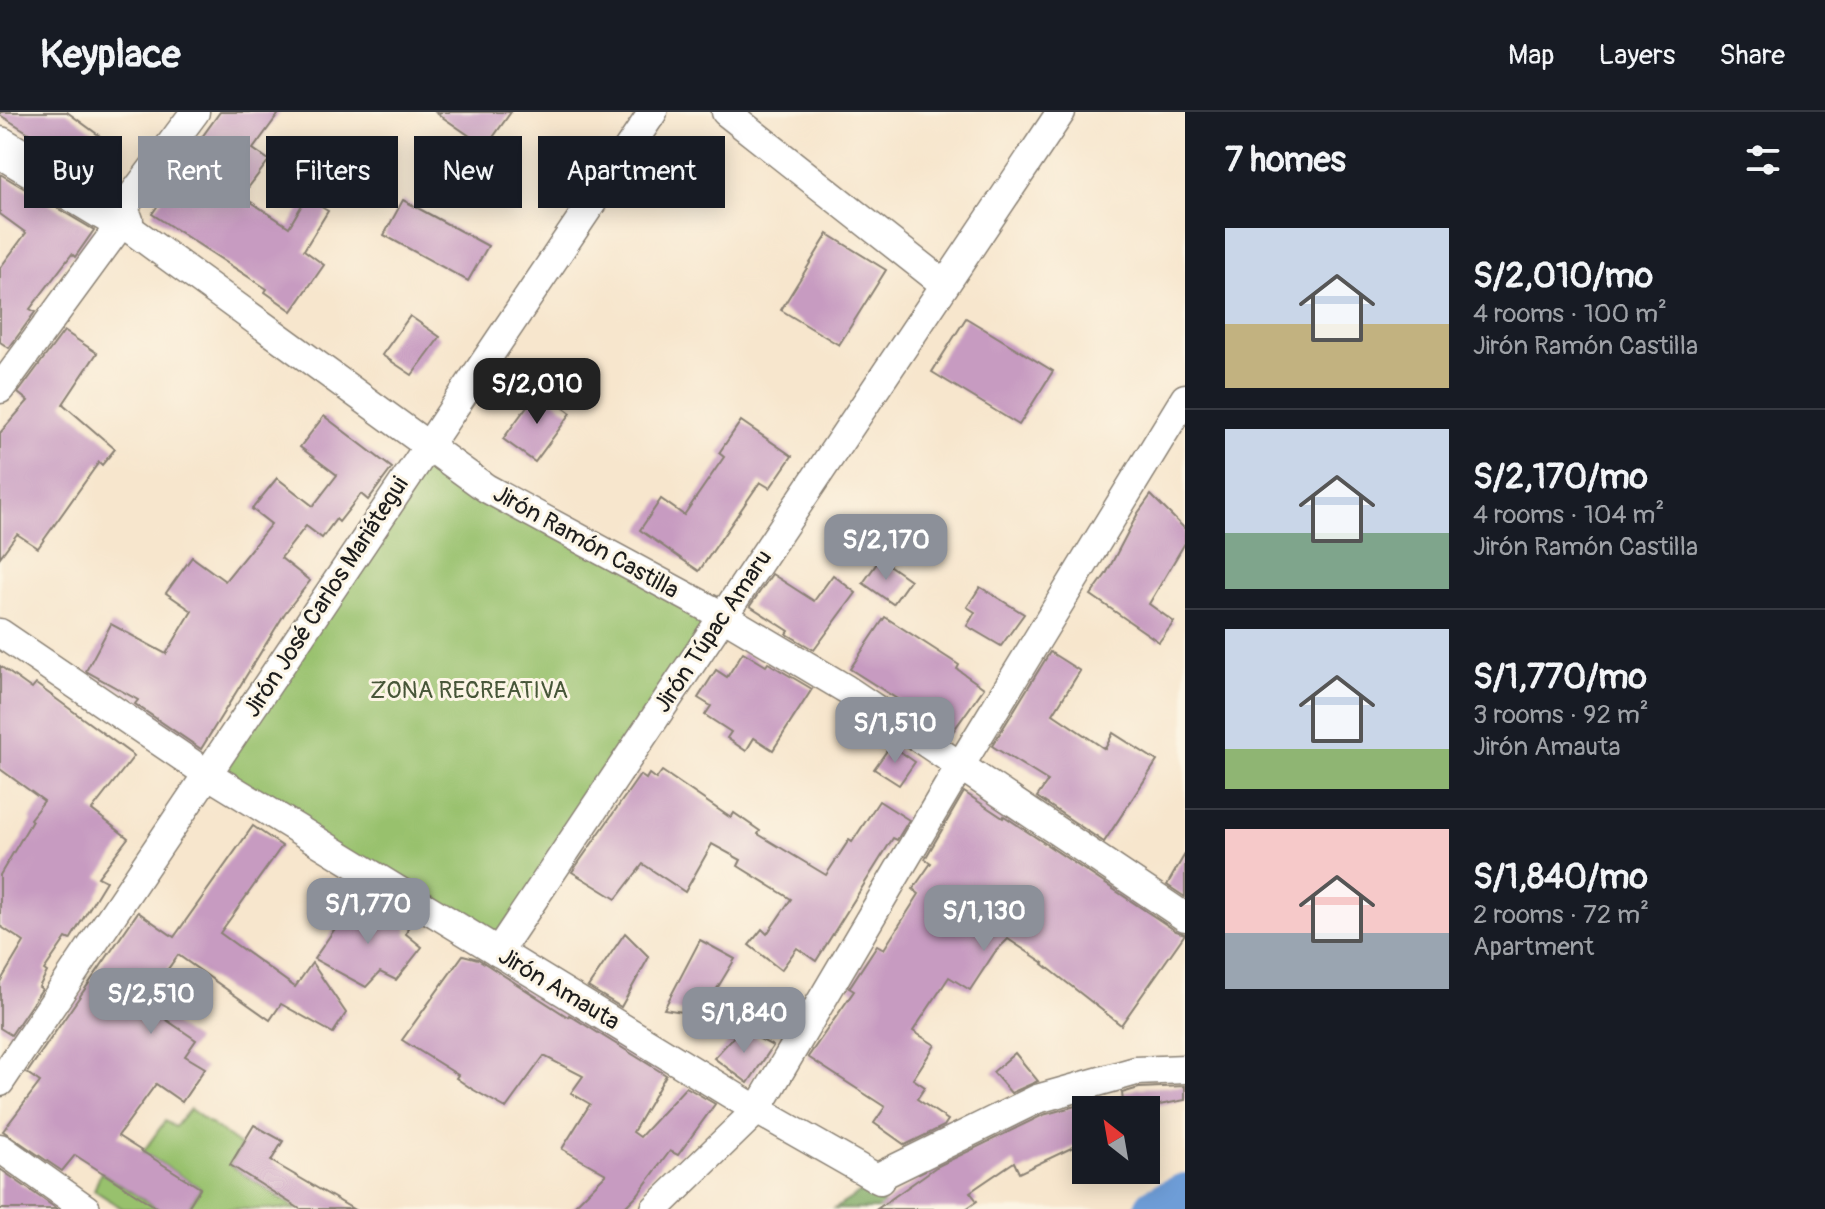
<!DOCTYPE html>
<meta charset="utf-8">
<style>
body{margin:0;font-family:Pangolin,sans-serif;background:#20242c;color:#f1f3f6;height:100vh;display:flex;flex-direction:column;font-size:30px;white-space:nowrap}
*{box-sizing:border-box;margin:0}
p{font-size:26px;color:#9ea1a6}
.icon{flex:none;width:44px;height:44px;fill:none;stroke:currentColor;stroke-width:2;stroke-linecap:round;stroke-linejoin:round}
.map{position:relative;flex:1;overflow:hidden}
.details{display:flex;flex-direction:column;background:#171b24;width:640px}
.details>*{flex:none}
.guide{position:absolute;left:24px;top:24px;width:760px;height:72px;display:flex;gap:16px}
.needle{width:52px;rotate:329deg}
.fabs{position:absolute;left:1072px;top:984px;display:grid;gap:16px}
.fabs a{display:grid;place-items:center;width:88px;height:88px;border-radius:0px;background:#171b24;box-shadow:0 4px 20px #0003;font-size:40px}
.price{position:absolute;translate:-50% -68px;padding:0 18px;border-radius:16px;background:#8c9099;color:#fff;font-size:26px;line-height:52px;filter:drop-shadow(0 2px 4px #0008)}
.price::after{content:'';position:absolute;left:50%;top:48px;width:24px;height:18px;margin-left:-12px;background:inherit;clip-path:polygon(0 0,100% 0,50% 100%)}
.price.active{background:#222;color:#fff}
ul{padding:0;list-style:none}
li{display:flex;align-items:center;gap:24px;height:200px;padding:0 40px}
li+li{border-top:2px solid #363941}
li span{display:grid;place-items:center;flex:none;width:224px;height:160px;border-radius:0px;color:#555}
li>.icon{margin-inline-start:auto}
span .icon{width:96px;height:96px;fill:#fffc;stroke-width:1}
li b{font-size:34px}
h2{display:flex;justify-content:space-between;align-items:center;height:96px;padding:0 40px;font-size:34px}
.chip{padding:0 28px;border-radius:0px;background:#171b24;box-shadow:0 4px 20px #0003;font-size:28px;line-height:72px}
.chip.active{background:#8c9099;color:#fff}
header{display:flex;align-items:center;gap:48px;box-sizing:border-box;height:112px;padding:0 40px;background:#171b24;border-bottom:2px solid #363941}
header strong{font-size:38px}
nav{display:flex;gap:44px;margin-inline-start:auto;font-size:28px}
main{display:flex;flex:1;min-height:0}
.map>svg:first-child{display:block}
.green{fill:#98c16d;stroke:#5a6e44;stroke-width:2}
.forest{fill:#7aa760;stroke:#4b623e;stroke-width:2}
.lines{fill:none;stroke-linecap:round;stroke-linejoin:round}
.river{stroke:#6e9dd7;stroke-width:46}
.building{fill:#c79bc1}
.street-casing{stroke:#8a8174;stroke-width:31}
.secondary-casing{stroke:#8a8174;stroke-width:43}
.street{stroke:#fff;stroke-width:28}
.secondary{stroke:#fff;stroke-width:40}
.labels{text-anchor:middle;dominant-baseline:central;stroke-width:6;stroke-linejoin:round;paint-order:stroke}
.street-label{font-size:24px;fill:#1c1c1c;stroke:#fcf5e5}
.park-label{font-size:24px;fill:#475638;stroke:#fcf5e5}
</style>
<header>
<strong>Keyplace</strong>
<nav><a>Map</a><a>Layers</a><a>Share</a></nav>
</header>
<main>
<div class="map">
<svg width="1185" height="1097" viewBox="0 0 1185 1097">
<rect width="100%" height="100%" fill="#fcf5e5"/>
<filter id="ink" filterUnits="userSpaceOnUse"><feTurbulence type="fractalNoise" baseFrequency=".0125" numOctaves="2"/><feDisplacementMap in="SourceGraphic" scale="16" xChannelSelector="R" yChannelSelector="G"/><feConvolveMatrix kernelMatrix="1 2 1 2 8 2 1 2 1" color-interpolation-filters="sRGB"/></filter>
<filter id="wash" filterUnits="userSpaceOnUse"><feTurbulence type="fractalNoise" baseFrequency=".006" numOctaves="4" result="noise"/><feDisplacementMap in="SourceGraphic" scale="32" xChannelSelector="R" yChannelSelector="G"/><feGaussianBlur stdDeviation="1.8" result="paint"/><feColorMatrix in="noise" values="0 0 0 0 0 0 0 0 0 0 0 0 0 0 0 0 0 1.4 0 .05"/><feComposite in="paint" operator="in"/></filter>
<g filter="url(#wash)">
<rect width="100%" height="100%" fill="#f7e6cd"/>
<g class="green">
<path d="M419,346L723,504L498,840L209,663Z"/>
<path d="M190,997L241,1034L230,1053L296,1097H187L200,1076L143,1040L165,1009L175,1015Z"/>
<path d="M101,1060L159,1097H123L94,1078Z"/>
</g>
<path class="forest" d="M870,1074L887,1097H834Z"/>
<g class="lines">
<path class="river" d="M1157,1097L1185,1084"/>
</g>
<g id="blocks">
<g class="building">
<path d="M0,0H67L112,33L90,59L0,3Z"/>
<path d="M220,0H280L253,37L269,48L242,84L289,115L306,86L328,99L304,138L324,153L292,199L265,180L267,177L152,102L194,41L192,39Z"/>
<path d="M435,0H511L486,35Z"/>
<path d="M0,62L94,118L75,145L72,142L30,197L35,200L9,236L0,230V156L26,121L0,102Z"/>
<path d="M403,88L488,134L468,169L384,123Z"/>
<path d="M828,122L886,158L839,233L781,198Z"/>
<path d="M410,204L440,225L412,263L382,243Z"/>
<path d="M966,206L1053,259L1019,313L932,260Z"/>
<path d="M64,219L97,241L63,292L115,337L102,353L99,350L38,436L17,422L0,445V321L28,289L18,281Z"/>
<path d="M539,278L571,301L535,350L503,327Z"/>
<path d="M324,304L392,356L368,388L361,382L339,410L336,407L322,426L306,414L281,446L310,469L285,501L201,637L135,592L138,588L86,559L111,512L166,542L192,499L166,481L192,445L225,469L271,412L252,397L277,366L313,394L337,363L300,335Z"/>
<path d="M741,309L792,344L770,376L760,370L699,459L640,418L661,387L684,403L724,345L719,341Z"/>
<path d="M1151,383L1185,417V431L1149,492L1174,510L1159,530L1091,483L1106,462L1138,401Z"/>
<path d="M880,447L910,468L893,492L863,471Z"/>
<path d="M772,462L814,489L833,463L856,481L814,538L787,522L789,519L750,494Z"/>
<path d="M980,475L1024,502L1001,534L967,514L975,500L967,495Z"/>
<path d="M885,505L959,553L957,557L984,576L951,622L914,596L913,597L850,557Z"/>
<path d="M743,540L766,554L768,551L812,577L773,638L754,626L746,639L727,626L731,620L705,603L711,594L698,586L716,558L727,565Z"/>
<path d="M1050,540L1080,559L1053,602L1105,637L1113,621L1157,649L1104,730L1037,685L1048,669L992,634Z"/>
<path d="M0,554L32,577L36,572L134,644L92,698L128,726L98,765L106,769L70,828L66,826L44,858L47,860L39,875L42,877L11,923L0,916V870L24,830L0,814V763L32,709L30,707L44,689L0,657Z"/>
<path d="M891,633L915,650L899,673L874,657Z"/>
<path d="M662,659L731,706L734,701L760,719L758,722L826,763L849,728L852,730L879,689L909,708L897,728L893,726L816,849L797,836L781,858L749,833L762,817L767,822L791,787L738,754L741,748L712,732L685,780L643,752L616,787L572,760L640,663L646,667L649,662L656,667Z"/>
<path d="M964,680L1003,706L1004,704L1176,819L1185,822L1121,913L1043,852L1044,851L1008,827L995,840L970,878L949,865L913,919L935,933L913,967L925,975L917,987L948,1008L944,1014L905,1033L874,1011L885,995L808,945L854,879L849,876L877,833L884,837L919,782L913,777L931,751L925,747Z"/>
<path d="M253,714L282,734L220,821L295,875L312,851L346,901L333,921L281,892L270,908L178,843L143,892L196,928L185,944L205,956L182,990L156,972L118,1024L200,1076L187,1097H159L75,1043L62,1059L3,1019L40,970L27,961L138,800L174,825Z"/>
<path d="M1185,742V785L1167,773Z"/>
<path d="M356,786L408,816L406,822L422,835L396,868L380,860L366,875L314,847Z"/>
<path d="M625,821L649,845L621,895L588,875Z"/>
<path d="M700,828L735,847L701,903L664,897Z"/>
<path d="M463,843L478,847L568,905L569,903L666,963L633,1020L640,1025L686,975L715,992L678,1043L670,1039L638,1082L623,1097H571L606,1062L562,1037L590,992L571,981L583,964L544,944L506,996L472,977L456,966L458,963L402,928Z"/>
<path d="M739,919H745L773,934L748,971L714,946Z"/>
<path d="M1015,941L1038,969L1011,981L993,960Z"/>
<path d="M1185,974V988L1154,994V998H1124L1122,981L1139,976Z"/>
<path d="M1086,991V1029L1019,1061L1014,1050L970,1080L977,1089L966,1097H877L936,1055L1043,1003Z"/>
<path d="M254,1013L283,1029L271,1049L353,1097H300L230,1053Z"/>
<path d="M0,1057L57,1097H0Z"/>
</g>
</g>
</g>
<g filter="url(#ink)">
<use href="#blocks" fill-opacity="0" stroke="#8a8174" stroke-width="2"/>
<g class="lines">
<g class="street-casing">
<g id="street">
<path d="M726,0L944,172"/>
<path d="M107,100L486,376L723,504L846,577L1185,805"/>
<path d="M0,277L123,109L124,95L195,0"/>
<path d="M0,521L209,663L757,998L880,1068"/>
<path d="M498,840L1061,0"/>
<path d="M0,970L653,0"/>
<path d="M0,1036L86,1097"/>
<path d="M876,1066L1037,987L1136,959L1185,957"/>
<path d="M655,1097L757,998L960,654L1185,286"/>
</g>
</g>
<g class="secondary-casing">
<path id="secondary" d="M0,35L123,109"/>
</g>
<use href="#street" class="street"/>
<use href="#secondary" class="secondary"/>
</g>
</g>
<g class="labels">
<g class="street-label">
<text transform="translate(586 430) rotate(29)">Jirón Ramón Castilla</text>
<text transform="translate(326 485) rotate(-57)">Jirón José Carlos Mariátegui</text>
<text transform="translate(713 519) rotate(-56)">Jirón Túpac Amaru</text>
<text transform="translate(559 877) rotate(31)">Jirón Amauta</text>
</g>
<g class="park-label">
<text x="469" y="578">ZONA RECREATIVA</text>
</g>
</g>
</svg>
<div class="fabs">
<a><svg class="needle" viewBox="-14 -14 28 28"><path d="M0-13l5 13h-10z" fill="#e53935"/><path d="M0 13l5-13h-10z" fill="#9ea1a6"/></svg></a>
</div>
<b class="price active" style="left:537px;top:314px">S/2,010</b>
<b class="price" style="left:886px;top:470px">S/2,170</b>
<b class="price" style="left:895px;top:653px">S/1,510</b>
<b class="price" style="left:368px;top:834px">S/1,770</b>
<b class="price" style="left:984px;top:841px">S/1,130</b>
<b class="price" style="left:151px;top:924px">S/2,510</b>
<b class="price" style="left:744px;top:943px">S/1,840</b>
<div class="guide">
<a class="chip">Buy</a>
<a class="chip active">Rent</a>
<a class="chip">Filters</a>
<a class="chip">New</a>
<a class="chip">Apartment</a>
</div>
</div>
<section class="details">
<h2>7 homes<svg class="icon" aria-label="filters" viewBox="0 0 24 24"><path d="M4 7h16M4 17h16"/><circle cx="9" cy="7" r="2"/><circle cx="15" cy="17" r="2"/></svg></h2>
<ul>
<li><span style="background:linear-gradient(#c9d6e8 60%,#c2b280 0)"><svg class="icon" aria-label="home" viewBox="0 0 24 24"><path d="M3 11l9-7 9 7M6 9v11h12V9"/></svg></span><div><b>S/2,010/mo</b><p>4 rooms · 100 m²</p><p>Jirón Ramón Castilla</p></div></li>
<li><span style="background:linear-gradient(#c9d6e8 65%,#7fa58c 0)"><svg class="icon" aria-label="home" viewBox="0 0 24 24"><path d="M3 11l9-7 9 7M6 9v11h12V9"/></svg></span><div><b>S/2,170/mo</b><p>4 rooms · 104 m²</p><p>Jirón Ramón Castilla</p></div></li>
<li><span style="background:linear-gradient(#c9d6e8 75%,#8fb573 0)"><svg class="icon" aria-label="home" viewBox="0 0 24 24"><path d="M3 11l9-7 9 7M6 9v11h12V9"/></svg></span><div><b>S/1,770/mo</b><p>3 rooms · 92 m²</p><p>Jirón Amauta</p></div></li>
<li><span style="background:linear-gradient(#f6c9c9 65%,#9aa5b1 0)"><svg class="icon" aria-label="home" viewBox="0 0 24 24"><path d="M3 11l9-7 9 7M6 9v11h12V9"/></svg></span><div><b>S/1,840/mo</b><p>2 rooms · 72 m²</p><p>Apartment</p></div></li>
</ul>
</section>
</main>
